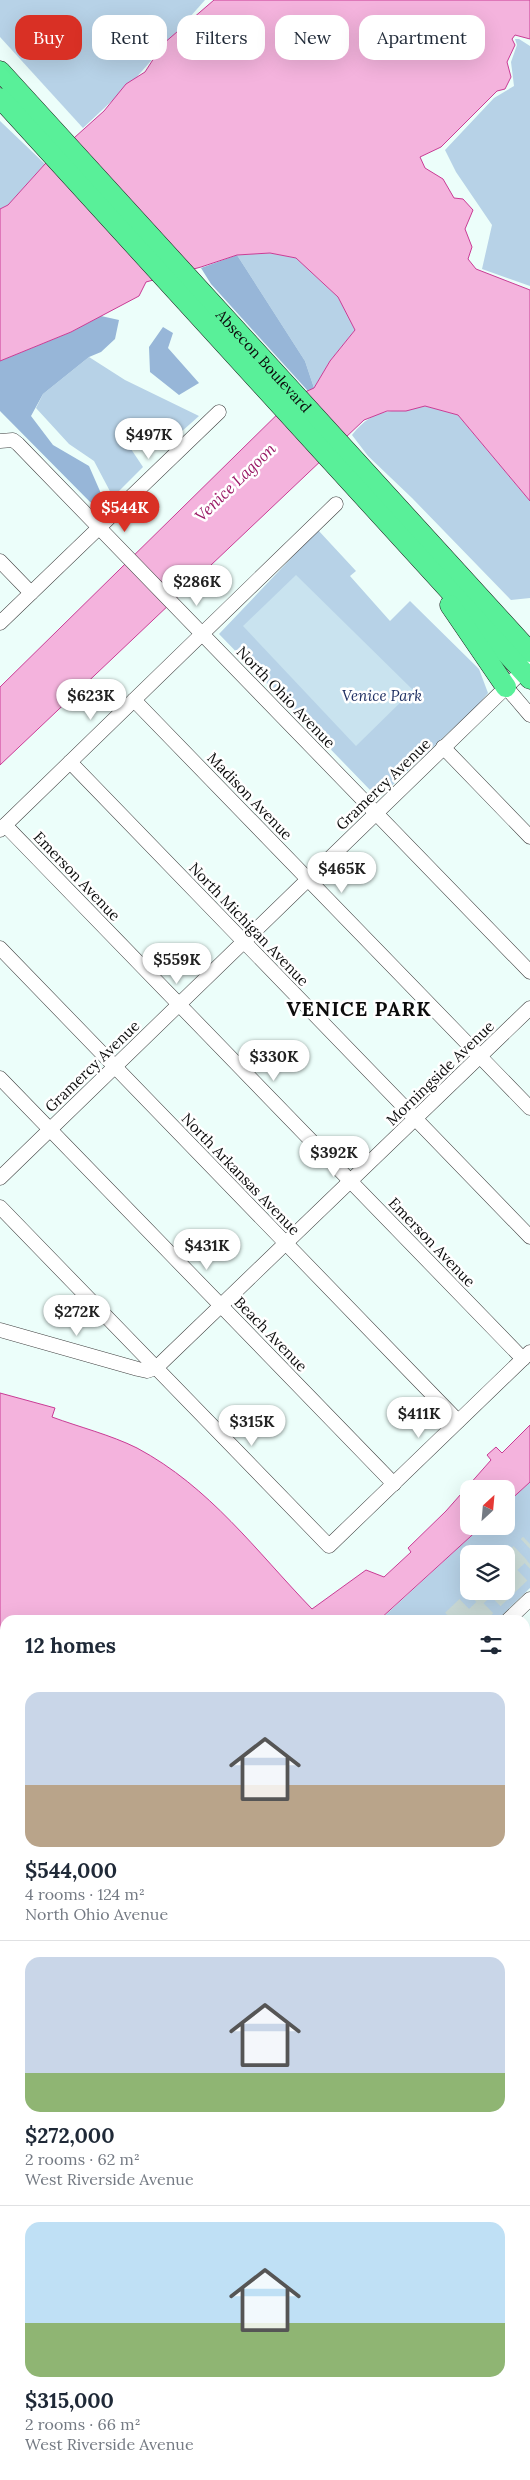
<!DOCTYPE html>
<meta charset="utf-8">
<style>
body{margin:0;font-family:Lora,serif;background:#f2f2f3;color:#1f2937;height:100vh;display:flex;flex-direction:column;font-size:19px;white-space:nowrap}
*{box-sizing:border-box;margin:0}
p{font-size:16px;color:#747a83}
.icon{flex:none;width:28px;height:28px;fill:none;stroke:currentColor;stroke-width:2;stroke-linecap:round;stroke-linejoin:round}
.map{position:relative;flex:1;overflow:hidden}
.side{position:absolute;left:0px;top:1615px;width:530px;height:865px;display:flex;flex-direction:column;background:#fff;border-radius:15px 15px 0 0;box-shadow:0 5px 20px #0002}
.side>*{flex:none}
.banner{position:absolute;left:15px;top:15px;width:500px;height:45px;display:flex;gap:10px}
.needle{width:32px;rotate:26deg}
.controls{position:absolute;left:460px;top:1480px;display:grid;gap:10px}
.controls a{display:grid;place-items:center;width:55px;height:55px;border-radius:10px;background:#fff;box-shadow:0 5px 20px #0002;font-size:25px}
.price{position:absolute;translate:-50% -42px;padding:0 11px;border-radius:18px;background:#fff;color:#222;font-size:16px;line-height:32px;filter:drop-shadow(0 1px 2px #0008)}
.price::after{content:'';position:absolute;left:50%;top:30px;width:15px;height:11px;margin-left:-8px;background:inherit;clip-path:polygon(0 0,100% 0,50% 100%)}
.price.current{background:#d93025;color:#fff}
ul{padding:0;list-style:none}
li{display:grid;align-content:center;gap:10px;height:265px;padding:0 25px}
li+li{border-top:1px solid #e0e1e3}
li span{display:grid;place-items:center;height:155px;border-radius:15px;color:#555}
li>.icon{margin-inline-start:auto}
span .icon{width:90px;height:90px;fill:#fffc;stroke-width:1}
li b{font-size:21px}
h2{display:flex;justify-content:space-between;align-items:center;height:60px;padding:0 25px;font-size:21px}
.pill{padding:0 18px;border-radius:15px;background:#fff;box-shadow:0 5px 20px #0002;font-size:18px;line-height:45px}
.pill.current{background:#d93025;color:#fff}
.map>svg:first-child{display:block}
.green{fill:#b7d2e7;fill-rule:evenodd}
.forest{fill:#97b6d8}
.pitch{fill:#c9e3ef}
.water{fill:#f4b3dd;stroke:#c93c95}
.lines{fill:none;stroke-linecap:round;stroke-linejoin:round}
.stream{stroke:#c93c95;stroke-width:3}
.highway-tunnel{stroke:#cadad6;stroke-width:20;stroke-dasharray:20 10;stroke-linecap:butt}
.minor-casing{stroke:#3f3f3f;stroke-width:15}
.highway-casing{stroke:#1d1d1d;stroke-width:21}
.minor{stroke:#fff;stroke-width:14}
.highway{stroke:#59f099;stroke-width:20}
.labels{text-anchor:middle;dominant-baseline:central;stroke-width:5;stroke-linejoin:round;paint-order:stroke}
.street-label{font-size:15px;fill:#0c0c0c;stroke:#fff}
.park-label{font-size:15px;font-style:italic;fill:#1f2f62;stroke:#fff}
.water-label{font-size:16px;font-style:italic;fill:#9a1a66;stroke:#fff}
.district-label{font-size:20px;font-weight:bold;letter-spacing:1px;fill:#0c0c0c;stroke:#fff}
</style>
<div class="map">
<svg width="530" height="2480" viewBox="0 0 530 2480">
<rect width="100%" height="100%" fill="#ecfefa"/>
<g class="green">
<path d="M0,0H205L134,80L83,128L0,37Z"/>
<path d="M515,39H519L530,46V286L482,269L492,225L456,172L445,150L494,98L514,86L511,62L517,45Z"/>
<path d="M0,121L45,164L8,205L0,209Z"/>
<path d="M270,253L296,258L338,297L355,330L330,361L314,388L305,361L237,255Z"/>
<path d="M89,357L125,380L199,416L163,448L137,424L121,434L143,467L113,497L94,461L69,444L36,408L43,394Z"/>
<path d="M425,406L458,415L530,501V598L511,600L412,498L368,456L352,435C376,405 391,414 425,406Z"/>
<path d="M318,530L356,571L350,576L390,621L410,601L479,669L488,693L478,705L383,794L371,791L219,634Z"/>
<path d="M530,1482V1588L497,1620H380L482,1526H506V1504ZM469,1554H506V1591H469Z"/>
<path d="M0,1799L5,1818V2291L0,2294Z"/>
</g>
<g class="forest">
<path d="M237,255L305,361L314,388L308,391L211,284L201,268Z"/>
<path d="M101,316L119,320L115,339L101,352L89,357L43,394L31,416L53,445L89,466L103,498L97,509L0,411V361L71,332Z"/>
<path d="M163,327L173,333L168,348L199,383L179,395L150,372L149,347Z"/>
</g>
<path class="pitch" d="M296,575L413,690L356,746L243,626Z"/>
<g class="water">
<path d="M214,0H530V39L515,35L512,39L515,45L507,62L511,77L505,89L497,91L441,147L420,157L425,168L443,179L454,198L463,199L473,210L465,229L472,247L468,259L476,269L530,290V501L458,415L425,406L406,411H387L364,420L0,765V687L296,396L314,388L330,361L355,330L338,297L296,258L270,253L237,255L201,267L146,282L139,296L71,332L0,361V209L8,205L45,164L104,111L126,84L145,72L163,44Z"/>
<path d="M0,1393L55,1408L52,1417C79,1427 111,1435 137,1448C210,1487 256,1551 312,1609L366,1570L384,1577L411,1552L408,1548L446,1511L491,1460L487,1455L496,1447L502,1453L530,1425V1482L506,1504V1489H469V1526H482L379,1620H5V1818L0,1799Z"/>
<path d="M5,2291V2475H141L138,2480H0V2294Z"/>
</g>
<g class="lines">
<path class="stream" d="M0,1986L5,1989"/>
<g class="highway-tunnel">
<path d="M506,1567L530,1544"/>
<path d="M506,1587L530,1564"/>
<path d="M452,1620L482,1591"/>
<path d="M472,1620L502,1591"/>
</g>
<g class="minor-casing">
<g id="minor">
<path d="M0,441L13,440L18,444L530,972"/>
<path d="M0,561L31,593"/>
<path d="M0,623L219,412"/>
<path d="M506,687L530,715"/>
<path d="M134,700L530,1108"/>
<path d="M443,747L530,837"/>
<path d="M70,762L530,1237"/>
<path d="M5,825L523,1359"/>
<path d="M0,830L336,504"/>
<path d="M0,948L458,1421"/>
<path d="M0,1078L394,1484"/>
<path d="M0,1178L529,665"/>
<path d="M0,1207L329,1546L530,1352"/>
<path d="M0,1330L138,1369L147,1371L156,1368L530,1008"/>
<path d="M508,1620L530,1599"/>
<path d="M525,1677H530"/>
<path d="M525,1913H530"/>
<path d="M525,2148H530"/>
<path d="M525,2265H530"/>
<path d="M525,2382H530"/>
<path d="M261,2475L267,2480"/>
<path d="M505,2475V2480"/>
</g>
</g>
<g class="highway-casing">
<g id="highway">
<path id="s1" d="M0,71L530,652"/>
<path d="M0,98L530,679"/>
<path d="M450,605L506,687"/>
<path d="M285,2475L291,2480"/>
<path d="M155,2480L157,2475"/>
<path d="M171,2480L174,2475"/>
<path d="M188,2480L190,2475"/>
</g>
</g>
<use href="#minor" class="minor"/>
<use href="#highway" class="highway"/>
</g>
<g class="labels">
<g class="street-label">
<text stroke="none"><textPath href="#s1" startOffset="392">Absecon Boulevard</textPath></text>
<text transform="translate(286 697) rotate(46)">North Ohio Avenue</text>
<text transform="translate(383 784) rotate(-44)">Gramercy Avenue</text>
<text transform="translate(250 796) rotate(46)">Madison Avenue</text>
<text transform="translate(77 876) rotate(46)">Emerson Avenue</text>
<text transform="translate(249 924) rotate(46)">North Michigan Avenue</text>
<text transform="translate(92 1066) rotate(-44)">Gramercy Avenue</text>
<text transform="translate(440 1073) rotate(-44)">Morningside Avenue</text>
<text transform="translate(241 1174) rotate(46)">North Arkansas Avenue</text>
<text transform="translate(432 1242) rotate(46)">Emerson Avenue</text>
<text transform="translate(271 1334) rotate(46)">Beach Avenue</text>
</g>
<g class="park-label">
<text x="382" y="695">Venice Park</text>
</g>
<g class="water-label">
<text transform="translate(235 482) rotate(-44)">Venice Lagoon</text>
</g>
<g class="district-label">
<text x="359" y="1008">VENICE PARK</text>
</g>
</g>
</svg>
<div class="controls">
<a><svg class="needle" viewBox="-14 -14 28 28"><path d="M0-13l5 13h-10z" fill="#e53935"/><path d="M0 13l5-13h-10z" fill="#747a83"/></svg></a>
<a><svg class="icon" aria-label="layers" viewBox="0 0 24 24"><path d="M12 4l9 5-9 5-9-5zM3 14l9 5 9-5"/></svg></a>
</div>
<b class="price" style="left:149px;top:460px">$497K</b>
<b class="price current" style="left:125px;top:533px">$544K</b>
<b class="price" style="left:197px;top:607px">$286K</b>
<b class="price" style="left:91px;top:721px">$623K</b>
<b class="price" style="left:342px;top:894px">$465K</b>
<b class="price" style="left:177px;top:985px">$559K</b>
<b class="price" style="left:274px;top:1082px">$330K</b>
<b class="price" style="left:334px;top:1178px">$392K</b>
<b class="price" style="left:207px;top:1271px">$431K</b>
<b class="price" style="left:77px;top:1337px">$272K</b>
<b class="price" style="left:419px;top:1439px">$411K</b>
<b class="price" style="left:252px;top:1447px">$315K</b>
<div class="banner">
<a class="pill current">Buy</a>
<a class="pill">Rent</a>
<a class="pill">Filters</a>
<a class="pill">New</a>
<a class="pill">Apartment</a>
</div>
<section class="side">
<h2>12 homes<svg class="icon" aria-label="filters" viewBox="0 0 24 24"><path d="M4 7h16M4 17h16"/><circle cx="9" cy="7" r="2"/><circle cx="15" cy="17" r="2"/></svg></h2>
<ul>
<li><span style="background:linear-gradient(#c9d6e8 60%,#b9a48a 0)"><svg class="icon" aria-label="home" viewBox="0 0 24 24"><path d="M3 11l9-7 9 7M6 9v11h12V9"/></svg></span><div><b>$544,000</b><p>4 rooms · 124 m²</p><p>North Ohio Avenue</p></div></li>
<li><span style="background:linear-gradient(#c9d6e8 75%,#8fb573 0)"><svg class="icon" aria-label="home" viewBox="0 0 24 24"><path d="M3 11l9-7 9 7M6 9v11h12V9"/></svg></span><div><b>$272,000</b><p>2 rooms · 62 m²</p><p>West Riverside Avenue</p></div></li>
<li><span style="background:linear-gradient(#bfe0f5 65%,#8fb573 0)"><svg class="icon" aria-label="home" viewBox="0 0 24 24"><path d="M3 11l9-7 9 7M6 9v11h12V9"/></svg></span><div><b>$315,000</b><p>2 rooms · 66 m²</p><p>West Riverside Avenue</p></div></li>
</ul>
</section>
</div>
